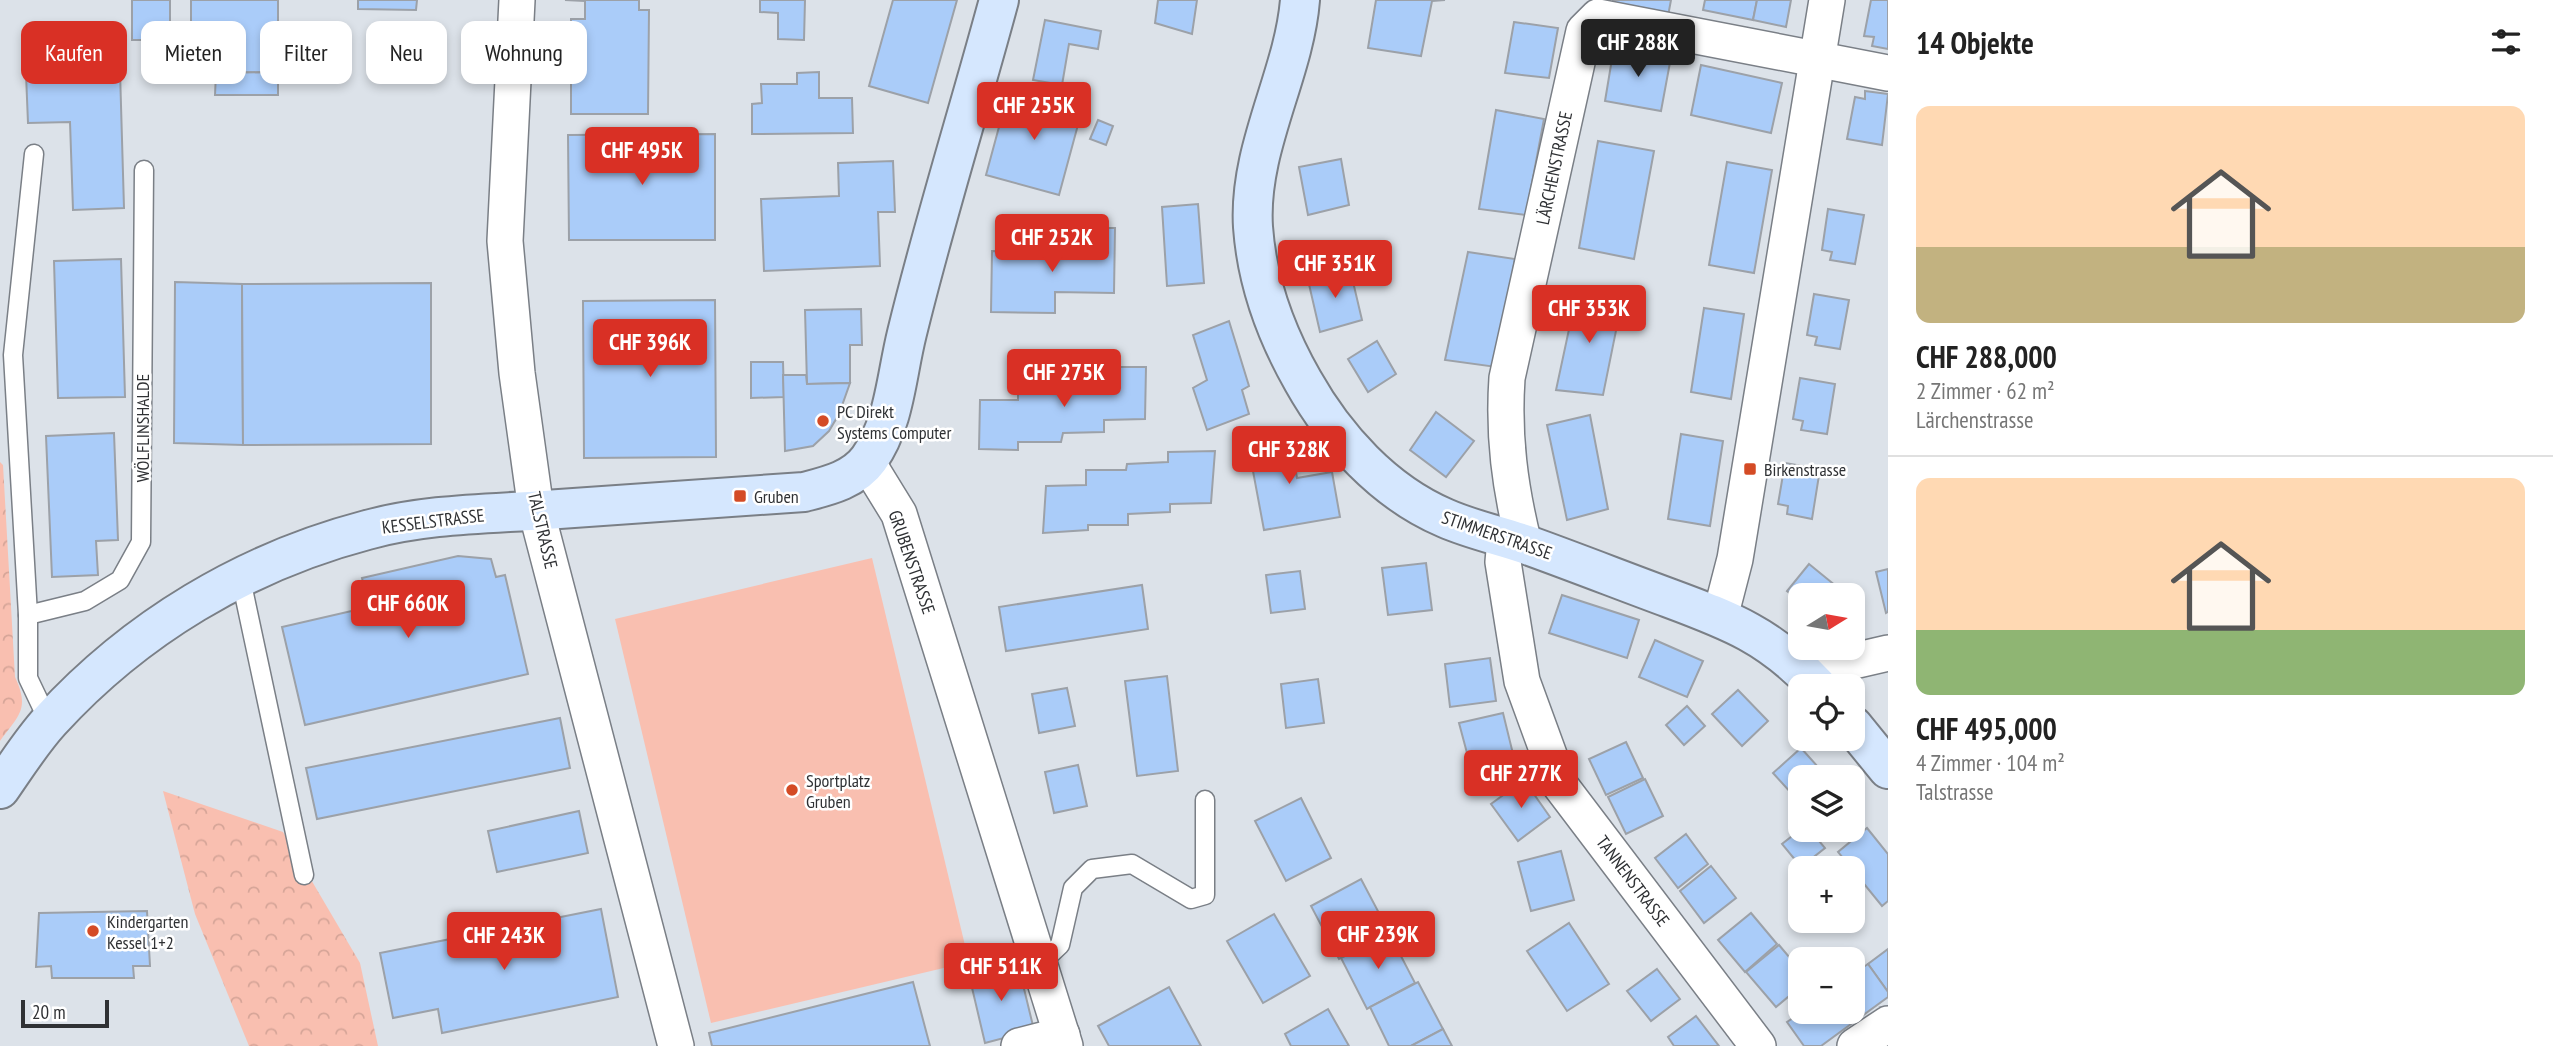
<!DOCTYPE html>
<html lang="de">
<meta charset="utf-8">
<style>
body{margin:0;font-family:"PT Sans Narrow",sans-serif;background:#f2f2f2;color:#222;height:100vh;display:flex;flex-direction:column;font-size:26px;white-space:nowrap}
*{box-sizing:border-box;margin:0}
p{font-size:23px;color:#767676}
.icon{flex:none;width:38px;height:38px;fill:none;stroke:currentColor;stroke-width:2;stroke-linecap:round;stroke-linejoin:round}
.map{position:relative;flex:1;overflow:hidden}
.details{display:flex;flex-direction:column;background:#fff;width:665px}
.details>*{flex:none}
.top-card{position:absolute;left:21px;top:21px;width:665px;height:63px;display:flex;gap:14px}
.needle{width:46px;rotate:79deg}
.fabs{position:absolute;left:1788px;top:583px;display:grid;gap:14px}
.fabs a{display:grid;place-items:center;width:77px;height:77px;border-radius:14px;background:#fff;box-shadow:0 4px 10px #0003;font-size:35px}
.scale{position:absolute;left:21px;bottom:18px;width:88px;box-sizing:border-box;padding-left:7px;border:4px solid #2f3134;border-top:0;font-size:19px;line-height:24px;white-space:nowrap;color:#2f3134;-webkit-text-stroke:5px #fff;paint-order:stroke}
.price{position:absolute;translate:-50% -60px;padding:0 16px;border-radius:7px;background:#d93025;color:#fff;font-size:23px;line-height:46px;filter:drop-shadow(0 2px 4px #0008)}
.price::after{content:'';position:absolute;left:50%;top:42px;width:21px;height:16px;margin-left:-10px;background:inherit;clip-path:polygon(0 0,100% 0,50% 100%)}
.price.selected{background:#222;color:#fff}
ul{padding:0;list-style:none}
li{display:grid;align-content:center;gap:14px;height:371px;padding:0 28px}
li+li{border-top:2px solid #e0e0e0}
li span{display:grid;place-items:center;height:217px;border-radius:14px;color:#555}
li>.icon{margin-inline-start:auto}
span .icon{width:126px;height:126px;fill:#fffc;stroke-width:1}
li b{font-size:30px}
h2{display:flex;justify-content:space-between;align-items:center;height:84px;padding:0 28px;font-size:30px}
.tag{padding:0 24px;border-radius:14px;background:#fff;box-shadow:0 4px 10px #0003;font-size:24px;line-height:63px}
.tag.selected{background:#d93025;color:#fff}
main{display:flex;flex:1;min-height:0}
.map>svg:first-child{display:block}
.grass{fill:#f9bfb0}
.forest{fill:url(#forest-crowns)}
.building{fill:#aaccf9;stroke:#9ca1a8;stroke-width:2}
.lines{fill:none;stroke-linecap:round;stroke-linejoin:round}
.lane-casing{stroke:#7a7f86;stroke-width:21}
.street-casing{stroke:#7a7f86;stroke-width:38}
.secondary-casing{stroke:#7a7f86;stroke-width:42}
.lane{stroke:#fff;stroke-width:18}
.street{stroke:#fff;stroke-width:35}
.secondary{stroke:#d5e7fe;stroke-width:38}
.poi-dot{fill:#d44b25;stroke:#fff;stroke-width:2.5}
.labels{text-anchor:middle;dominant-baseline:central;stroke-width:5;stroke-linejoin:round;paint-order:stroke}
.street-label{font-size:18px;fill:#2f3134;stroke:#fff}
.poi-label{font-size:18px;fill:#2f3134;stroke:#fff;text-anchor:start}
</style>
<main>
<div class="map">
<svg width="1888" height="1046" viewBox="0 0 1888 1046">
<defs>
<pattern id="forest-crowns" width="20" height="18" patternUnits="userSpaceOnUse" patternTransform="scale(1.75)"><rect width="20" height="18" fill="#f9bfb0"/><path d="M2 6a3 3 0 1 1 6 0M12 15a3 3 0 1 1 6 0" fill="none" stroke="#d6a598"/></pattern>
</defs>
<rect width="100%" height="100%" fill="#dce2e9"/>
<path class="grass" d="M872,558L969,962L711,1023L615,619Z"/>
<g class="forest">
<path d="M0,462L3,465L15,677C30,709 19,715 0,741Z"/>
<path d="M163,791L283,832L360,963L378,1046H249L195,914Z"/>
</g>
<g class="building">
<rect x="132" y="0" width="38" height="40"/>
<path d="M191,0H278V72L191,73Z"/>
<path d="M358,0H417L416,10L358,9Z"/>
<path d="M639,0V10H649L648,114H571V19H585V1L565,0Z"/>
<path d="M760,0H805L804,40L778,39V13L760,12Z"/>
<path d="M893,0H957L928,103L869,86Z"/>
<path d="M1158,0H1197L1192,34L1155,23Z"/>
<path d="M1376,0H1445L1432,1L1421,56L1368,48Z"/>
<path d="M1613,0H1671L1668,16L1612,5Z"/>
<path d="M1705,0H1757L1753,20L1703,10Z"/>
<path d="M1757,0H1791L1786,27L1753,20Z"/>
<path d="M1871,0H1888V49L1872,46L1874,37L1864,36Z"/>
<path d="M1045,20L1101,31L1098,49L1069,44L1062,85L1033,80Z"/>
<path d="M1514,22L1558,28L1549,78L1505,73Z"/>
<path d="M1614,47L1671,57L1661,111L1605,101Z"/>
<path d="M1701,65L1782,83L1771,133L1691,115Z"/>
<path d="M120,71L124,208L73,210L70,122L28,123L26,74Z"/>
<path d="M278,72V95H215L216,73Z"/>
<path d="M819,72V98H852L853,133L752,134V104L762,103L761,84H797V73Z"/>
<path d="M1009,90L1082,110L1059,195L986,175Z"/>
<path d="M1865,91L1888,94L1882,145L1847,139L1855,97L1865,99Z"/>
<path d="M1496,110L1544,119L1526,215L1479,209Z"/>
<path d="M1098,120L1113,126L1106,145L1090,139Z"/>
<path d="M715,134V240H569L568,135Z"/>
<path d="M1598,141L1654,151L1634,259L1579,248Z"/>
<path d="M1341,159L1349,205L1308,215L1299,167Z"/>
<path d="M893,161L895,212H878L880,266L764,271L761,199L839,196L838,163Z"/>
<path d="M1727,162L1772,170L1754,273L1709,265Z"/>
<path d="M1198,204L1204,283L1167,286L1162,207Z"/>
<path d="M1828,209L1864,215L1855,264L1830,260L1832,252L1822,250Z"/>
<path d="M1083,228H1115L1114,293L1055,292V313L991,312L992,251L1083,253Z"/>
<path d="M1468,252L1515,259L1496,367L1445,360Z"/>
<path d="M121,259L125,397L58,398L54,261Z"/>
<path d="M1350,269L1362,320L1320,332L1308,280Z"/>
<path d="M175,282L242,284L243,445L174,443Z"/>
<path d="M431,283V444L243,445L242,284Z"/>
<path d="M1577,292L1622,301L1603,395L1556,390Z"/>
<path d="M1814,294L1849,300L1840,349L1815,345L1817,337L1807,335Z"/>
<path d="M715,300L716,457L584,458L583,301Z"/>
<path d="M1704,308L1744,314L1731,399L1691,392Z"/>
<path d="M861,309L862,345H850V383L807,384L805,310Z"/>
<path d="M1229,321L1249,386L1242,390L1249,414L1207,430L1193,388L1207,380L1193,335Z"/>
<path d="M1377,341L1396,374L1368,392L1348,359Z"/>
<path d="M751,362H783L784,397L751,398Z"/>
<path d="M1101,367H1146L1145,419L1104,420V432L1063,433L1061,442H1018V450L979,449L980,400H1018V391L1058,392V380L1100,376Z"/>
<path d="M783,375H806L807,384L850,383L839,414L829,431L813,446L785,451Z"/>
<path d="M1800,378L1835,384L1827,434L1801,430L1803,421L1793,419Z"/>
<path d="M1436,412L1474,441L1446,477L1410,450Z"/>
<path d="M1590,415L1608,509L1567,520L1547,425Z"/>
<path d="M1289,432L1297,478L1332,472L1340,517L1264,530L1247,439Z"/>
<path d="M114,433L118,540L96,541L98,575L52,577L46,436Z"/>
<path d="M1681,434L1723,441L1710,526L1668,519Z"/>
<path d="M1215,451L1211,503L1170,504V512L1128,514V525H1088V530L1043,533L1046,486L1086,485V470H1126L1127,464L1168,462V452Z"/>
<path d="M1785,463L1820,469L1812,519L1787,514L1788,506L1778,504Z"/>
<path d="M458,556L491,559L496,577L505,575L528,674L305,725L282,627L369,607L362,578Z"/>
<path d="M1426,563L1432,610L1388,615L1382,568Z"/>
<path d="M1809,564L1847,595H1801V602L1787,591Z"/>
<path d="M1888,569V612L1886,613L1876,572Z"/>
<path d="M1300,571L1305,609L1271,613L1266,575Z"/>
<path d="M1142,585L1148,629L1006,651L999,607Z"/>
<path d="M1562,595L1639,620L1627,658L1549,633Z"/>
<path d="M1655,640L1703,661L1687,697L1639,677Z"/>
<path d="M1490,658L1496,701L1450,707L1445,664Z"/>
<path d="M1167,676L1178,771L1137,776L1125,681Z"/>
<path d="M1318,679L1324,723L1286,728L1281,684Z"/>
<path d="M1067,688L1075,726L1039,733L1032,694Z"/>
<path d="M1738,690L1768,721L1742,746L1712,714Z"/>
<path d="M1687,706L1705,726L1684,745L1666,725Z"/>
<path d="M1503,713L1514,758L1471,768L1459,723Z"/>
<path d="M560,718L570,768L317,819L306,768Z"/>
<path d="M1626,742L1643,778L1606,795L1589,759Z"/>
<path d="M1801,748L1827,777H1801V804L1773,773Z"/>
<path d="M1078,765L1087,806L1054,813L1045,772Z"/>
<path d="M1645,779L1663,816L1626,834L1608,797Z"/>
<path d="M1524,780L1550,817L1518,841L1491,804Z"/>
<path d="M1301,798L1331,858L1286,881L1255,821Z"/>
<path d="M579,811L588,853L497,872L488,831Z"/>
<path d="M1867,828L1888,854V901L1882,906L1838,852Z"/>
<path d="M1801,829L1810,830L1825,848L1801,867L1782,844Z"/>
<path d="M1686,834L1708,864L1678,888L1655,858Z"/>
<path d="M1561,851L1574,900L1531,911L1518,862Z"/>
<path d="M1711,866L1736,898L1704,923L1680,891Z"/>
<path d="M1361,879L1389,932L1339,959L1311,906Z"/>
<path d="M601,909L618,997L442,1033L438,1009L393,1018L380,953Z"/>
<path d="M147,911L150,966H133L134,978H52L51,966L36,967L39,913Z"/>
<path d="M1751,913L1777,944L1745,972L1718,940Z"/>
<path d="M1274,914L1310,976L1263,1003L1227,941Z"/>
<path d="M1569,923L1609,984L1567,1011L1527,951Z"/>
<path d="M1389,933L1415,983L1367,1009L1341,958Z"/>
<path d="M1779,945L1801,971V986L1776,1007L1746,972Z"/>
<path d="M1888,949V992L1868,964Z"/>
<path d="M1018,964L1034,1030L985,1043L969,975Z"/>
<path d="M1868,964L1888,992V997L1821,1046H1804L1787,1022L1802,1012H1853V974Z"/>
<path d="M1657,969L1680,999L1651,1021L1627,991Z"/>
<path d="M913,982L930,1046H712L709,1033Z"/>
<path d="M1418,982L1443,1029L1411,1046H1389L1370,1007Z"/>
<path d="M1169,987L1201,1046H1109L1098,1026Z"/>
<path d="M1328,1009L1349,1046H1291L1285,1034Z"/>
<path d="M1696,1016L1719,1046H1674L1668,1037Z"/>
<path d="M1443,1029L1452,1046H1411Z"/>
</g>
<g class="lines">
<g class="lane-casing">
<g id="lane">
<path d="M34,154L13,355L28,615V678L49,722"/>
<path d="M240,575L304,875"/>
<path d="M28,615L85,601L120,580L141,542L144,170"/>
<path d="M1041,963L1060,945L1073,888L1092,869L1132,864L1191,899L1205,895V800"/>
</g>
</g>
<g class="street-casing">
<g id="street">
<path d="M517,0L505,241L517,373L536,510L676,1046"/>
<path d="M867,462L899,514L1065,1046"/>
<path d="M1505,539L1503,562L1522,681L1560,785L1758,1046"/>
<path d="M1524,544C1510,488 1503,436 1507,378L1584,31L1598,17L1888,73"/>
<path d="M1720,617L1735,559L1827,0"/>
<path d="M1811,680L1832,666L1888,653"/>
<path d="M1019,1046L1062,1035"/>
<path d="M1855,1046L1888,1024"/>
</g>
</g>
<g class="secondary-casing">
<g id="secondary">
<path d="M1300,0C1294,75 1248,148 1253,227C1257,283 1275,332 1303,381C1335,438 1384,492 1445,518C1472,530 1502,536 1530,546C1577,563 1623,581 1669,598C1731,621 1770,636 1817,686"/>
<path d="M1853,726L1888,769"/>
<path d="M0,789C16,766 31,742 50,721C135,628 245,562 367,530C425,514 486,514 545,510C631,504 717,498 804,492C827,486 854,480 869,459C895,422 896,377 907,333C934,222 969,111 999,0"/>
</g>
</g>
<use href="#lane" class="lane"/>
<use href="#street" class="street"/>
<use href="#secondary" class="secondary"/>
</g>
<g class="poi-dot">
<circle cx="823" cy="421" r="7"/>
<rect x="1743" y="462" width="14" height="14" rx="3.5"/>
<rect x="733" y="489" width="14" height="14" rx="3.5"/>
<circle cx="792" cy="790" r="7"/>
<circle cx="93" cy="931" r="7"/>
</g>
<g class="labels">
<g class="street-label">
<text transform="translate(1554 168) rotate(-78)">LÄRCHENSTRASSE</text>
<text transform="translate(142 428) rotate(-90)">WÖLFLINSHALDE</text>
<text transform="translate(433 521) rotate(-7)">KESSELSTRASSE</text>
<text transform="translate(543 530) rotate(77)">TALSTRASSE</text>
<text transform="translate(1497 535) rotate(19)">STIMMERSTRASSE</text>
<text transform="translate(912 562) rotate(71)">GRUBENSTRASSE</text>
<text transform="translate(1633 881) rotate(53)">TANNENSTRASSE</text>
</g>
<g class="poi-label">
<text x="837" y="411">PC Direkt<tspan x="837" dy="21">Systems Computer</tspan></text>
<text x="1764" y="469">Birkenstrasse</text>
<text x="754" y="496">Gruben</text>
<text x="806" y="780">Sportplatz<tspan x="806" dy="21">Gruben</tspan></text>
<text x="107" y="921">Kindergarten<tspan x="107" dy="21">Kessel 1+2</tspan></text>
</g>
</g>
</svg>
<div class="fabs">
<a><svg class="needle" viewBox="-14 -14 28 28"><path d="M0-13l5 13h-10z" fill="#e53935"/><path d="M0 13l5-13h-10z" fill="#767676"/></svg></a>
<a><svg class="icon" aria-label="locate" viewBox="0 0 24 24"><circle cx="12" cy="12" r="6"/><path d="M12 2v4M12 18v4M2 12h4M18 12h4"/></svg></a>
<a><svg class="icon" aria-label="layers" viewBox="0 0 24 24"><path d="M12 4l9 5-9 5-9-5zM3 14l9 5 9-5"/></svg></a>
<a>+</a>
<a>−</a>
</div>
<div class="scale">20 m</div>
<b class="price selected" style="left:1638px;top:79px">CHF 288K</b>
<b class="price" style="left:1034px;top:142px">CHF 255K</b>
<b class="price" style="left:642px;top:187px">CHF 495K</b>
<b class="price" style="left:1052px;top:274px">CHF 252K</b>
<b class="price" style="left:1335px;top:300px">CHF 351K</b>
<b class="price" style="left:1589px;top:345px">CHF 353K</b>
<b class="price" style="left:650px;top:379px">CHF 396K</b>
<b class="price" style="left:1064px;top:409px">CHF 275K</b>
<b class="price" style="left:1289px;top:486px">CHF 328K</b>
<b class="price" style="left:408px;top:640px">CHF 660K</b>
<b class="price" style="left:1521px;top:810px">CHF 277K</b>
<b class="price" style="left:1378px;top:971px">CHF 239K</b>
<b class="price" style="left:504px;top:972px">CHF 243K</b>
<b class="price" style="left:1001px;top:1003px">CHF 511K</b>
<div class="top-card">
<a class="tag selected">Kaufen</a>
<a class="tag">Mieten</a>
<a class="tag">Filter</a>
<a class="tag">Neu</a>
<a class="tag">Wohnung</a>
</div>
</div>
<section class="details">
<h2>14 Objekte<svg class="icon" aria-label="filters" viewBox="0 0 24 24"><path d="M4 7h16M4 17h16"/><circle cx="9" cy="7" r="2"/><circle cx="15" cy="17" r="2"/></svg></h2>
<ul>
<li><span style="background:linear-gradient(#ffd9b3 65%,#c2b280 0)"><svg class="icon" aria-label="home" viewBox="0 0 24 24"><path d="M3 11l9-7 9 7M6 9v11h12V9"/></svg></span><div><b>CHF 288,000</b><p>2 Zimmer · 62 m²</p><p>Lärchenstrasse</p></div></li>
<li><span style="background:linear-gradient(#ffd9b3 70%,#8fb573 0)"><svg class="icon" aria-label="home" viewBox="0 0 24 24"><path d="M3 11l9-7 9 7M6 9v11h12V9"/></svg></span><div><b>CHF 495,000</b><p>4 Zimmer · 104 m²</p><p>Talstrasse</p></div></li>
</ul>
</section>
</main>
